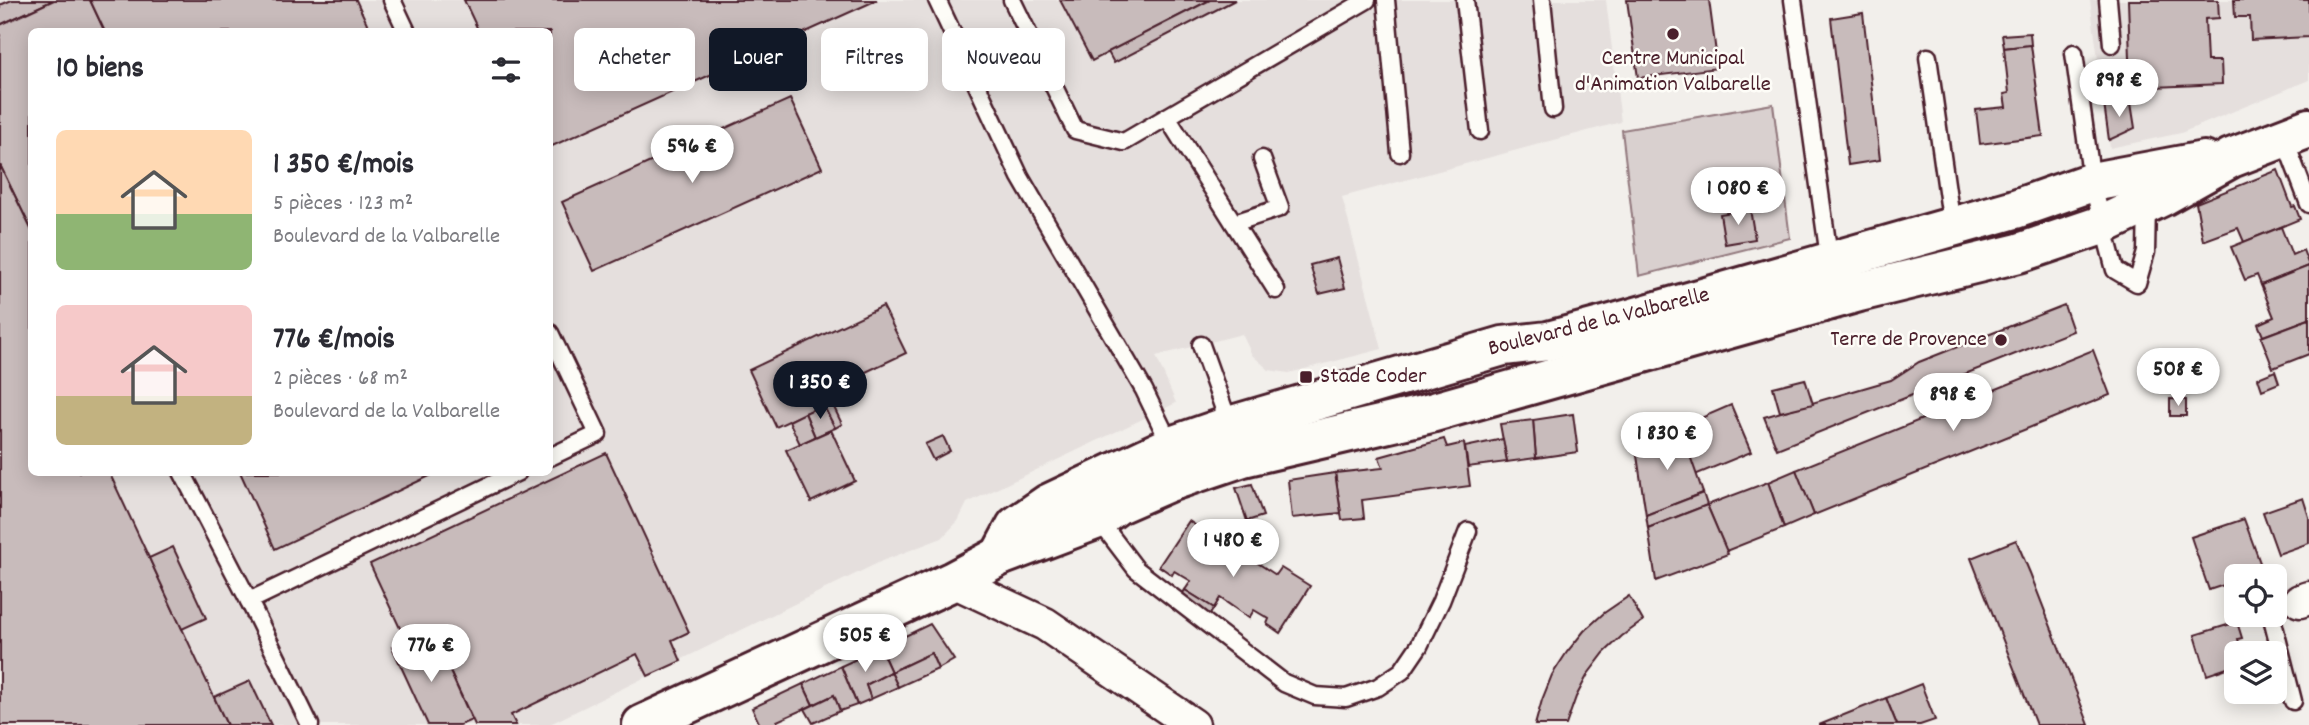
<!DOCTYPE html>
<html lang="fr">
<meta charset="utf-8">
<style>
body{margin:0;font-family:Dekko,sans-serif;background:#f7f7f7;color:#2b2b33;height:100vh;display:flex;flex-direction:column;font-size:26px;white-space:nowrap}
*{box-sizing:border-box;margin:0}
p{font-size:23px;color:#7c7c81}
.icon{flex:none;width:38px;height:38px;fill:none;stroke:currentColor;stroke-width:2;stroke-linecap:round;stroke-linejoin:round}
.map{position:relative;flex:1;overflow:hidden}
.drawer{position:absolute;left:28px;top:28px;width:525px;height:448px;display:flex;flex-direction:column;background:#fff;border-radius:10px;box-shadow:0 4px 18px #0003}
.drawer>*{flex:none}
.top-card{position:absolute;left:574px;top:28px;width:665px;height:63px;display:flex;gap:14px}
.fabs{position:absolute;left:2224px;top:564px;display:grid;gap:14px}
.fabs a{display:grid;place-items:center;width:63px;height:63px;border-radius:10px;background:#fff;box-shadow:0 4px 18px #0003;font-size:35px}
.price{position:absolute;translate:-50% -60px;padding:0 16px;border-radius:24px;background:#fff;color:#222;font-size:23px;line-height:46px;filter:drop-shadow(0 2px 4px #0008)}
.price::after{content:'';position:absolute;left:50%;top:42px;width:21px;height:16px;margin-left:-10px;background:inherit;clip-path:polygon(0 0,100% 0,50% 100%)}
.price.on{background:#111827;color:#fff}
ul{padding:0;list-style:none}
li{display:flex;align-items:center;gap:21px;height:175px;padding:0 28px}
li span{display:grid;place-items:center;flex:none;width:196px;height:140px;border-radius:10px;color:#555}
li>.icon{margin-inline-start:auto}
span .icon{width:84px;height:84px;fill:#fffc;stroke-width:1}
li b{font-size:30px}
h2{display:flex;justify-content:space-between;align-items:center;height:84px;padding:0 28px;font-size:30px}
.chip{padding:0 24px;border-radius:10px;background:#fff;box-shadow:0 4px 18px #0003;font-size:24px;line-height:63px}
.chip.on{background:#111827;color:#fff}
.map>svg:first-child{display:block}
.built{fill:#e5dfdd;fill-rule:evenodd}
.green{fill:#d9d0cf;stroke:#92787d;stroke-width:2}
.building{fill:#c8bbbb;stroke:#4a1f2b;stroke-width:2}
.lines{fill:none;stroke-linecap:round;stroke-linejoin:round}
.service-casing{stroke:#4a1f2b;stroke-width:21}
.minor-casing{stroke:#4a1f2b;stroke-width:37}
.tertiary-casing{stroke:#4a1f2b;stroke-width:44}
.service{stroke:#fdfcf7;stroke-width:16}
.minor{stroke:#fdfcf7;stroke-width:32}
.tertiary{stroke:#fdfcf7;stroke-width:38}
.poi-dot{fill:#4a1f2b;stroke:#fdfcf7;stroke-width:2.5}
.labels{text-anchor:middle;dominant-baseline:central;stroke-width:5;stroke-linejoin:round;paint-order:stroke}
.poi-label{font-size:23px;fill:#4a1f2b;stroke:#fdfcf7}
.street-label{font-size:23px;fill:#4a1f2b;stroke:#fdfcf7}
</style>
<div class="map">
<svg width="2309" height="725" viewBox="0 0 2309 725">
<rect width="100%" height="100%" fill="#f2efeb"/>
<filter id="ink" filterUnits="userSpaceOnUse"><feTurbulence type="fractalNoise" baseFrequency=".0143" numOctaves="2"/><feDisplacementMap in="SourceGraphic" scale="14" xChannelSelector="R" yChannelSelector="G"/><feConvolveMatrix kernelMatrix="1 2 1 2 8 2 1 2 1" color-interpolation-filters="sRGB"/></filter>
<g filter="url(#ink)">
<g class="built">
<path d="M0,0H1606L1621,122L1342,197L1382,349L1289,373L1269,370L1252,355L1242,334L1156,356L1176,403L967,503L958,521L942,538L882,561L548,725H0ZM32,32H550V472H32Z"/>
<path d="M2090,0H2309V80L2181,133L2110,148Z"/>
</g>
<path class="green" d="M1773,104L1790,238L1639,276L1622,130Z"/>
<g class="building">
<path d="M12,0H54L0,25V5Z"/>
<path d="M54,0H90L105,32H32V231L0,165V25Z"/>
<path d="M90,0H356L371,32H105Z"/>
<path d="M464,0H877L550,147V32H479Z"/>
<path d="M1060,0H1210L1092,61Z"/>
<path d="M1210,0H1235L1114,63L1108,52Z"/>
<path d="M1627,0H1709L1718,68L1638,78Z"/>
<path d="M2128,0H2218L2219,18L2205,19L2207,61H2221L2222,84L2131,88Z"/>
<path d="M2234,0H2309V37L2251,40L2250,17H2235Z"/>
<path d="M1863,13L1880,160L1848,165L1831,18Z"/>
<path d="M2030,33L2031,45L2004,48L2002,35Z"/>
<path d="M2031,45L2043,136L1980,144L1976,110L2006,107L2004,94L2009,93L2004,48Z"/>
<path d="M790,99L822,168L594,271L562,202Z"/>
<path d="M2131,103L2135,128L2109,140L2104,104Z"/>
<path d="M0,165L32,231V472H109L227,725H0Z"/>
<path d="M2278,170L2292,207L2295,206L2300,219L2244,242L2238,228L2203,241L2196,203Z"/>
<path d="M1750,209L1755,239L1725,244L1720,214Z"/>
<path d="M2281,227L2292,255L2303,250L2309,266L2261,285L2257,275L2245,280L2231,247Z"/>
<path d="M1337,258L1345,288L1319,294L1310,265Z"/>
<path d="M2309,266V319L2263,336L2258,324L2274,317L2261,285Z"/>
<path d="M2064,305L2073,331L1777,449L1764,417L1891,380L1919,362Z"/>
<path d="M883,306L906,353L817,395L821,406L776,427L749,370Z"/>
<path d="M2309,319V354L2273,368L2261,337Z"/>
<path d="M2093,350L2110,395L1814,515L1796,470Z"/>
<path d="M2275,371L2279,383L2262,390L2258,378Z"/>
<path d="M1805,379L1813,404L1780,412L1773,387Z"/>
<path d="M2170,399L2186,400V416H2170Z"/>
<path d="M831,401L842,424L835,428L823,405Z"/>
<path d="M823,405L835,428L815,437L805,413Z"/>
<path d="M1731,405L1751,452L1695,475L1680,427Z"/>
<path d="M805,413L815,437L800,444L789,421Z"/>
<path d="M1573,414L1578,452L1536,458L1533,420Z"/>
<path d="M1533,420L1536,458L1507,462L1500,424Z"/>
<path d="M1680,427L1703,493L1646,515L1636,449Z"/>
<path d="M831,430L855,481L811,502L786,450Z"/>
<path d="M943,436L950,451L933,460L925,444Z"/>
<path d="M1444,439L1447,447L1464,443L1470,486L1362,500L1364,518L1342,520L1335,473L1383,468L1379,457Z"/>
<path d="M1503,439L1507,462L1468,467L1465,447Z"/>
<path d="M606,453L689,632L672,640L681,661L648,676L637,654L511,715L516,725H475L447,665L438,669L421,632L405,639L370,564Z"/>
<path d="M1796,470L1814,515L1784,528L1768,482Z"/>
<path d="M240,472H438L275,549Z"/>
<path d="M1335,473L1341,513L1292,518L1288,480Z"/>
<path d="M1768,482L1784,528L1726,551L1707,505Z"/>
<path d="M1252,484L1263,516L1247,521L1236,488Z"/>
<path d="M1703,493L1707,505L1648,528L1646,515Z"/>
<path d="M2303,498L2309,517V543L2278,554L2263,512Z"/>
<path d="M1707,505L1728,554L1656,581L1648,528Z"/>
<path d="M2244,519L2263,571L2250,576H2236V581L2209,590L2191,537Z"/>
<path d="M1189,521L1218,540L1213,548L1240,566L1247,556L1276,575L1281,568L1310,586L1280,633L1267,624L1269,619L1254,610L1249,618L1220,598L1214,608L1185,590L1191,581L1174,571L1172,575L1159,566Z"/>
<path d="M2016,540L2030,573L2089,725H2036L1971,558Z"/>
<path d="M173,547L206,618L182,629L149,558Z"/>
<path d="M1185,590L1214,608L1209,616L1180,598Z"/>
<path d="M1629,596L1643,621L1622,636L1604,653L1588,674L1576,697L1566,725H1535L1542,700L1552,675L1567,652L1584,631L1604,613Z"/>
<path d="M2237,622L2242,638L2238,639L2242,653H2236V665L2207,675L2195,635Z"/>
<path d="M930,624L954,660L938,669L931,653L891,672L880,648Z"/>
<path d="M421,632L438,669L447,665L472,720L460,725H428L392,647Z"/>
<path d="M880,648L891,672L866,685L871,699L857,705L841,666Z"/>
<path d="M931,653L938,669L898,687L891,672Z"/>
<path d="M841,666L857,705L840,711L834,695L813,705L803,684Z"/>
<path d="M891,672L898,687L871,699L866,685Z"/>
<path d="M250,681L271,725H227L214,697Z"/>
<path d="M803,684L813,705L777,721L778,725H760L752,708Z"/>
<path d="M1921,684L1935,720L1920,725H1897L1886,698Z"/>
<path d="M834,695L840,711L813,723L805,709Z"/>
<path d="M1886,698L1897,725H1819Z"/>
</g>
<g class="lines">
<g class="service-casing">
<g id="service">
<path d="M392,0L407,32"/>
<path d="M937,0L1020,177L1144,390L1171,446"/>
<path d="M1012,0L1075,130L1124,142L1367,0"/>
<path d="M1386,0L1400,153"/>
<path d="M1465,0L1480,131"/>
<path d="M1542,0L1553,109"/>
<path d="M1793,0L1830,264"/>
<path d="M2108,0L2112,44"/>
<path d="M2074,53L2092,182L2115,270L2137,283L2146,252L2147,205"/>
<path d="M1928,57L1952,226"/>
<path d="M1167,117L1276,290"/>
<path d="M2284,138L2309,204"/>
<path d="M1234,223L1280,208L1262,159"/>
<path d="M550,333L598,434L550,457"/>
<path d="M1201,345L1230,426"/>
<path d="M182,472L249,601"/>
<path d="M1098,519L1136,569L1284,683L1315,696L1346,698L1378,687L1402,671L1419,646L1441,601L1468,531"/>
<path d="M2271,614L2293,701"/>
<path d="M310,725L249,601L518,472"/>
</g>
</g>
<g class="minor-casing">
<g id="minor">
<path d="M953,581L1045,624L1193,725"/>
<path d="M2300,601L2309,598"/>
</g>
</g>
<g class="tertiary-casing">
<g id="tertiary">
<path d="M1000,556L1016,526L1048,504L1171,446L1229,426L1503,346L1548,341L1608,325L2015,209L2092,182L2204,161"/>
<path d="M642,725L953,581L1000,556L1098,519L1118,504L1166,483L1243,457L1427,414L1859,292L2019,253L2102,225L2163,196L2231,158L2309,128"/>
</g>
</g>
<use href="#service" class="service"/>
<use href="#minor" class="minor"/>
<use href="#tertiary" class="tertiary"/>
</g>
</g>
<g class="poi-dot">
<circle cx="1673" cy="34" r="7"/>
<circle cx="2001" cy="340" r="7"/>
<rect x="1299" y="370" width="14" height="14" rx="3.5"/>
</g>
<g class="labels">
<g class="poi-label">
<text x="1673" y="59">Centre Municipal<tspan x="1673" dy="26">d'Animation Valbarelle</tspan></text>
<text x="1987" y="340" text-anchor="end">Terre de Provence</text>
<text x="1320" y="377" text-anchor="start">Stade Coder</text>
</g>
<g class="street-label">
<text transform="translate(1599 323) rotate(-14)">Boulevard de la Valbarelle</text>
</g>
</g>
</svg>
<div class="fabs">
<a><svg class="icon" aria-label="locate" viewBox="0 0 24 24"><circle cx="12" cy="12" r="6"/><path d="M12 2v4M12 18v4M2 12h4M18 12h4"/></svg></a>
<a><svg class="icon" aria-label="layers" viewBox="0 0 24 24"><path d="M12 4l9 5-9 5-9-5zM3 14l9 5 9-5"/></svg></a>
</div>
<b class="price" style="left:2119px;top:119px">898 €</b>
<b class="price" style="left:692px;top:185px">596 €</b>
<b class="price" style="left:1738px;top:227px">1 080 €</b>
<b class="price" style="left:2178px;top:408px">508 €</b>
<b class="price on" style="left:820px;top:421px">1 350 €</b>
<b class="price" style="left:1953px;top:433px">898 €</b>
<b class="price" style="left:1667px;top:472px">1 830 €</b>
<b class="price" style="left:1233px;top:579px">1 480 €</b>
<b class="price" style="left:865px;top:674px">505 €</b>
<b class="price" style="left:431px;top:684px">776 €</b>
<div class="top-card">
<a class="chip">Acheter</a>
<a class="chip on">Louer</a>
<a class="chip">Filtres</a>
<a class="chip">Nouveau</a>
</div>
<section class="drawer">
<h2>10 biens<svg class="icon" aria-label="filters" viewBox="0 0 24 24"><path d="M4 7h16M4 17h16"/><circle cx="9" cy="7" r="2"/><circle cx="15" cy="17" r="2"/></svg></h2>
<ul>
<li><span style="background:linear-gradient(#ffd9b3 60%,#8fb573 0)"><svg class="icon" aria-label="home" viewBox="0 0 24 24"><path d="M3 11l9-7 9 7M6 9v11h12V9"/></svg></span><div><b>1 350 €/mois</b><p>5 pièces · 123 m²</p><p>Boulevard de la Valbarelle</p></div></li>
<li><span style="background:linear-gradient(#f6c9c9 65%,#c2b280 0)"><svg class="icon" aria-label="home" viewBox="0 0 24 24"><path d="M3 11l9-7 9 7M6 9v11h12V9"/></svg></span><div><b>776 €/mois</b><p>2 pièces · 68 m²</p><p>Boulevard de la Valbarelle</p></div></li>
</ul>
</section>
</div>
